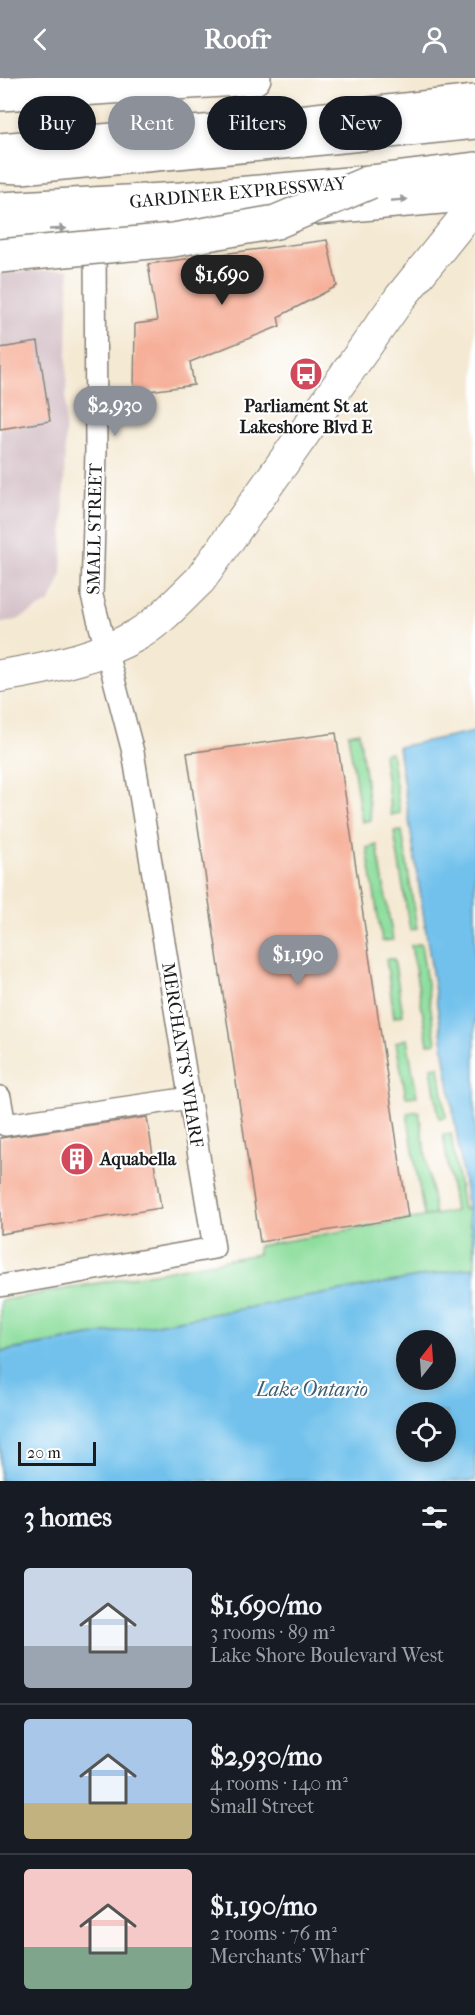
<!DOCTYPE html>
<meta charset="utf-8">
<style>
body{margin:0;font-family:"IM FELL French Canon",serif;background:#242831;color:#f1f3f6;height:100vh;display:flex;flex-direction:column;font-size:22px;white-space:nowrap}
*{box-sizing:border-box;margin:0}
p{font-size:20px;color:#9ea1a6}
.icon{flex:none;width:33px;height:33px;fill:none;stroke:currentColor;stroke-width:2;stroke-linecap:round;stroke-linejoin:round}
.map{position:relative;height:1403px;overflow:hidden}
.side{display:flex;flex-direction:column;background:#171b24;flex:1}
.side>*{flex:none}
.banner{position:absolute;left:18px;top:18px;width:440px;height:54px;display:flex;gap:12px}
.needle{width:39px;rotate:17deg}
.fabs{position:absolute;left:396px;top:1252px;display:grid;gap:12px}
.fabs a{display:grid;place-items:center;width:60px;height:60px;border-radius:50%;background:#171b24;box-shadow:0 3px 9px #0003;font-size:30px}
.scale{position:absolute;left:18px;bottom:15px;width:78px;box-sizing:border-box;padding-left:6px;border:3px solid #1c1c1c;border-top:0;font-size:16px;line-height:21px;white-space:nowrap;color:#1c1c1c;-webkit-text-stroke:4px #fff;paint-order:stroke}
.price{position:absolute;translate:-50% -51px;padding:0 14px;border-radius:21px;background:#8c9099;color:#fff;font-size:20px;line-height:39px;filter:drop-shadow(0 2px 3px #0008)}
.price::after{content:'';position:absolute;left:50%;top:36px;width:18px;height:14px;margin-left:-9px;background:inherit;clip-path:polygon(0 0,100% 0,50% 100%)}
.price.current{background:#222;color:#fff}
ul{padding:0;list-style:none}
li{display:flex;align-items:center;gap:18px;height:150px;padding:0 24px}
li+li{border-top:2px solid #363941}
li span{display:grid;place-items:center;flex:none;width:168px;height:120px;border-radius:6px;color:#555}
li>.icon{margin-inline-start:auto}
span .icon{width:72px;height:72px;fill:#fffc;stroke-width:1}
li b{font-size:26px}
h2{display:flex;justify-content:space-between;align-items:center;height:72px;padding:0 24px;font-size:26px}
.pill{padding:0 21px;border-radius:27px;background:#171b24;box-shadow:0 3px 9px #0003;font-size:21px;line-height:54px}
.pill.current{background:#8c9099;color:#fff}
header{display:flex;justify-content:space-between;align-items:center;height:78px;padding:0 24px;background:#8c9099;color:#fff;font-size:27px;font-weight:700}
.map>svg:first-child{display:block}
.industrial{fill:#d2bec5}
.green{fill:#8ede9e;stroke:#557d5d;stroke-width:1.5}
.water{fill:#71c1ec;stroke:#466e84;stroke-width:1.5;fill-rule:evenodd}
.building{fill:#f6af98}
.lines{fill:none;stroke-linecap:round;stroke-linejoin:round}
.minor-casing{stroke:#888278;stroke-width:24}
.primary-casing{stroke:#888278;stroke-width:34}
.trunk-casing{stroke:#888278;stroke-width:36}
.motorway-casing{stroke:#888278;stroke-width:36}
.minor{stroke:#fff;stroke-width:21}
.primary{stroke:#fff;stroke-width:32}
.trunk{stroke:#fff;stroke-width:33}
.motorway{stroke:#fff;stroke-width:33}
.motorway-bridge-casing{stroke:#888278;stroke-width:36;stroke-linecap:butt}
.motorway-bridge{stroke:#fff;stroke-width:33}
.oneway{fill:#999}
.labels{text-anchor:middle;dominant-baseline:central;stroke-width:4.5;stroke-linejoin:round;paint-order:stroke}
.street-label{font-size:18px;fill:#1c1c1c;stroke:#fff}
.poi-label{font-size:18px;font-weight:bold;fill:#1c1c1c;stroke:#fff}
.water-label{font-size:20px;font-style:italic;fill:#3e5e6f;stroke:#fff}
</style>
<header><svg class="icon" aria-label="back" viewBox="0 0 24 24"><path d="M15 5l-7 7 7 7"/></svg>Roofr<svg class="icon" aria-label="person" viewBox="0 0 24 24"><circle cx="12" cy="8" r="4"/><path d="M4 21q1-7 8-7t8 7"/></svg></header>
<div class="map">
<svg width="475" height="1403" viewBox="0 0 475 1403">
<rect width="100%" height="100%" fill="#fff"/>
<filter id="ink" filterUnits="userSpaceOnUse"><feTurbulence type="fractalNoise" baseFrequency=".0167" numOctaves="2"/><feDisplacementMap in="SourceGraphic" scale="12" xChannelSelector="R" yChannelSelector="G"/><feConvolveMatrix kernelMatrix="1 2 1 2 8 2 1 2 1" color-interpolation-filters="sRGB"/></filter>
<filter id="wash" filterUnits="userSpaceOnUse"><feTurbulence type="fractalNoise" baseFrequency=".008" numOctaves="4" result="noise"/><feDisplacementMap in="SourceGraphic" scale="24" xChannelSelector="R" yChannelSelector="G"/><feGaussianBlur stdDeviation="1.35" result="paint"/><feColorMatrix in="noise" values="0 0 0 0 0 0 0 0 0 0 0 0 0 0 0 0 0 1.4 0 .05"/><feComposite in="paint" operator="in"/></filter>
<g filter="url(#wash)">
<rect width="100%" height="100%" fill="#f4e9d3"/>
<path class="industrial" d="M69,191L62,496L50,524L17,542L0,545V195Z"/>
<g class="green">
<path d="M359,654L371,742L362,744L348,656Z"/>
<path d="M391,674L400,735L391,737L383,676Z"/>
<path d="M402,753L417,851L410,852L394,754Z"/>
<path d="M377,767L393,862L382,863L367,770Z"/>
<path d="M421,866L436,965L428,966L411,867Z"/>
<path d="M386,881H394L403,937L394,939Z"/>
<path d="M407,961L417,1018L406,1019L396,964Z"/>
<path d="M439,988L446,1039L439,1040L431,989Z"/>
<path d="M419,1033L435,1137L455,1133L443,1056H451L463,1131H468L475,1178V1189L0,1274V1223L258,1176V1168L434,1137L424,1138L407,1035Z"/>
</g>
<g class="water">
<path d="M475,653V1178L398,669Z"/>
<path d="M475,1189V1403H0V1274ZM406,1263H446V1302H406ZM406,1335H446V1374H406Z"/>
</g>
<g id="blocks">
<g class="building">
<path d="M327,162L337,208L278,239L280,248L190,284L194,307L134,315L135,246L157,243L148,186Z"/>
<path d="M38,264L50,343L0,351V270Z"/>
<path d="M336,655L408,1139L260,1164L187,675Z"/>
<path d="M147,1039L161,1130L0,1156V1060Z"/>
</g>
</g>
</g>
<g filter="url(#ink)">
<use href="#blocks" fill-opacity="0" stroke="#888278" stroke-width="1.5"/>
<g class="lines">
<g class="minor-casing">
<g id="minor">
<path d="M0,1019L5,1047L190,1020"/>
<path d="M0,1208L214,1170L133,674L92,518L96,373L95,158"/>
</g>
</g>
<g class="primary-casing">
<path id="primary" d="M0,598C46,591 97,580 137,557C161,543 180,521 200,502L400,220L475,127"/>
</g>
<g class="trunk-casing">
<g id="trunk">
<path d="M0,88L21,89L313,61L475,44"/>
<path d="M316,130L475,116"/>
<path d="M0,155L255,135"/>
</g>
</g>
<g class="motorway-casing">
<g id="motorway">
<path d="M0,16L254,0"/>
<path d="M0,72L238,51L475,24"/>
<path d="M0,131L181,121L370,104L475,91"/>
</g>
</g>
<use href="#minor" class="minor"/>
<use href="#primary" class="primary"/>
<use href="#trunk" class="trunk"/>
<use href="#motorway" class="motorway"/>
<g class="motorway-bridge-casing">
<path id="motorway-bridge" d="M0,178L173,162L276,144L370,104"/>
</g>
<use href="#motorway-bridge" class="motorway-bridge"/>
</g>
<defs><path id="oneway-solid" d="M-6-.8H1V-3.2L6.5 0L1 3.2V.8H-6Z" transform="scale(1.5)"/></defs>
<g class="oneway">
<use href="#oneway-solid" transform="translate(399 122) rotate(-5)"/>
<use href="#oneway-solid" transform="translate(58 151) rotate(-3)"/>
</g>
</g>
<defs>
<g id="bus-disc" transform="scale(1.725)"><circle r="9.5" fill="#d1495b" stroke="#fff"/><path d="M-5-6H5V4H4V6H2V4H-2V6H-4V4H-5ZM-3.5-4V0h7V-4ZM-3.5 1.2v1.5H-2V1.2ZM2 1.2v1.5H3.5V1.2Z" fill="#fff"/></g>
<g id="building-disc" transform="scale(1.725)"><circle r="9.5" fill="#d1495b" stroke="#fff"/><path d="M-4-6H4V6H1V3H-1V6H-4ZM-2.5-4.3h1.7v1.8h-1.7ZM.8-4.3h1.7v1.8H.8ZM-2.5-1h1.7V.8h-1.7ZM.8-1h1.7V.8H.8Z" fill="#fff"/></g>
</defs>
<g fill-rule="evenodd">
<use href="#bus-disc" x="306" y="296"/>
<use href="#building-disc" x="77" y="1081"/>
</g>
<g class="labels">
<g class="street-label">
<text transform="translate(238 115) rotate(-5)">GARDINER EXPRESSWAY</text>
<text transform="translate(95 451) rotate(-89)">SMALL STREET</text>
<text transform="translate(182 977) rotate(81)">MERCHANTS' WHARF</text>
</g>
<g class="poi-label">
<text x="306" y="328">Parliament St at<tspan x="306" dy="21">Lakeshore Blvd E</tspan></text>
<text x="100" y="1081" text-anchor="start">Aquabella</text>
</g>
<g class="water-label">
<text x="312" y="1311">Lake Ontario</text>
</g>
</g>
</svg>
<div class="fabs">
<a><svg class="needle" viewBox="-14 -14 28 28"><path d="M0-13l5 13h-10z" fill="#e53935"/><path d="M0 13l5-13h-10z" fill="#9ea1a6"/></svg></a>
<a><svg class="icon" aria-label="locate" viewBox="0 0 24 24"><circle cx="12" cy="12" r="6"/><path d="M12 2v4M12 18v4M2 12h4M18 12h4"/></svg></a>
</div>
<div class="scale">20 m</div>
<b class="price current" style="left:222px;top:228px">$1,690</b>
<b class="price" style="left:115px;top:359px">$2,930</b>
<b class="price" style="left:298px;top:908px">$1,190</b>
<div class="banner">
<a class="pill">Buy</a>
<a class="pill current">Rent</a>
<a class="pill">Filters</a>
<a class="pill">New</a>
</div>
</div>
<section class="side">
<h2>3 homes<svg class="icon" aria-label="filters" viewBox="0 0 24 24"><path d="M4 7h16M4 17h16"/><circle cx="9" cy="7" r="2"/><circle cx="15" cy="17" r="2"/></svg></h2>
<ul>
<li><span style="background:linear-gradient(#c9d6e8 65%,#9aa5b1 0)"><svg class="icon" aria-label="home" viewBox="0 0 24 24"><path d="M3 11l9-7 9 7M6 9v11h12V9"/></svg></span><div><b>$1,690/mo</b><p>3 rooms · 89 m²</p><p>Lake Shore Boulevard West</p></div></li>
<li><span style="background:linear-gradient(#a9c7e8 70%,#c2b280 0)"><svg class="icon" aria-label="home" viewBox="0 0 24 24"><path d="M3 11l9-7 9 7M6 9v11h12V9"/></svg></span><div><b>$2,930/mo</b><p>4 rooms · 140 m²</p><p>Small Street</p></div></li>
<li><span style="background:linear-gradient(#f6c9c9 65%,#7fa58c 0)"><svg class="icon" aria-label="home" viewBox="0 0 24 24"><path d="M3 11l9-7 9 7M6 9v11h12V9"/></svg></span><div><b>$1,190/mo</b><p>2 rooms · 76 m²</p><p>Merchants' Wharf</p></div></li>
</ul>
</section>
